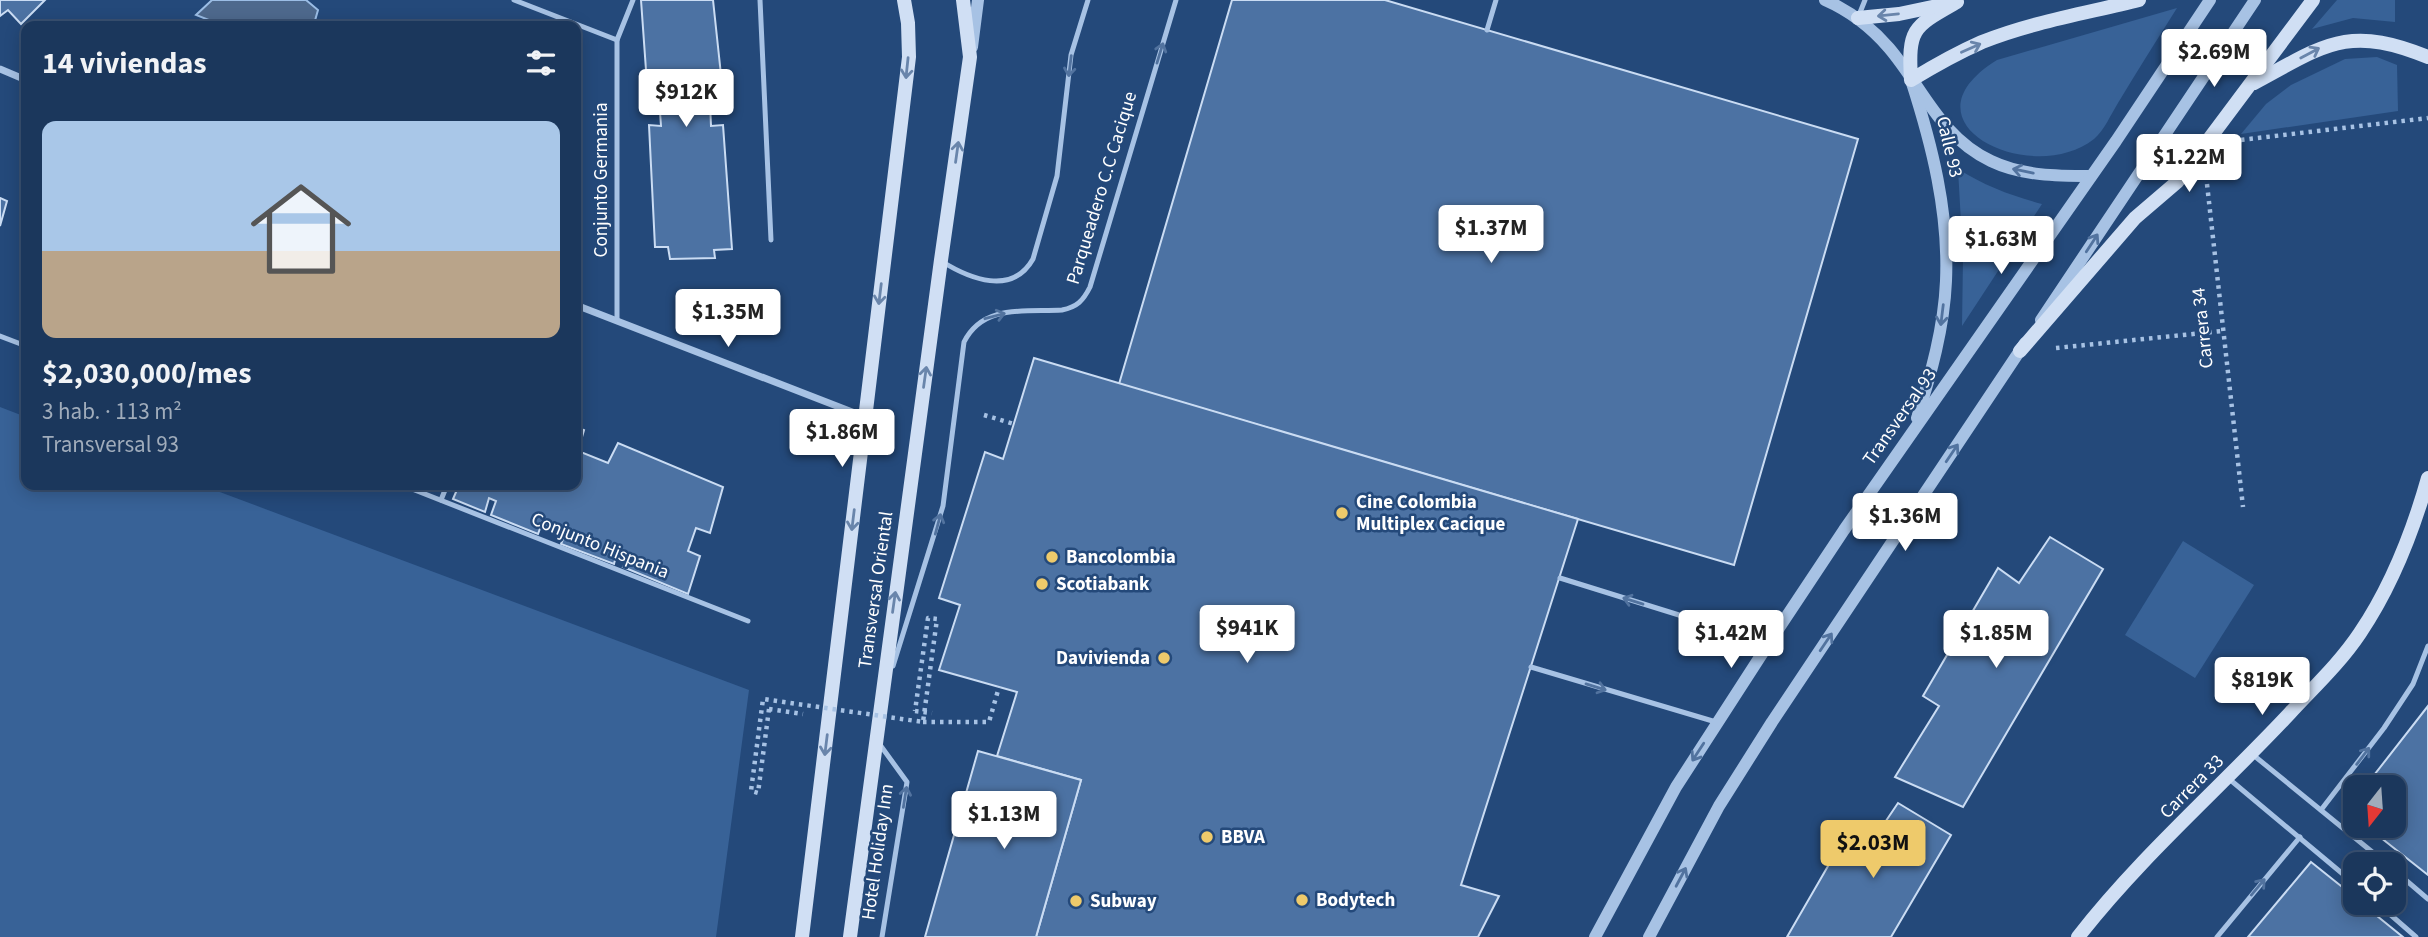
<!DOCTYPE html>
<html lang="es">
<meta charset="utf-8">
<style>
body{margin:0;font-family:"Source Sans 3",sans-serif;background:#284265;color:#f1f3f6;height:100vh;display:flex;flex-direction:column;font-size:26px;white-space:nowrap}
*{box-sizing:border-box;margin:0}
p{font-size:23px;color:#a0acbb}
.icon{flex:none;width:38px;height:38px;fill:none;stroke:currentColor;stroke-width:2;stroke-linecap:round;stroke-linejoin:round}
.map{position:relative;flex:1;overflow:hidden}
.sheet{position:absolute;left:21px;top:21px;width:560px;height:469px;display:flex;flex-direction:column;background:#1b375c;border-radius:14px;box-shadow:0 4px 18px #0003,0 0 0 2px #395172}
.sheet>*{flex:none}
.needle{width:46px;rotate:197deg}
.tools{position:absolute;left:2343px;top:775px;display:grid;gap:14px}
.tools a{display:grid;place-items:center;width:63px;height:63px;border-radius:14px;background:#1b375c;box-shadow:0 4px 18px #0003,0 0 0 2px #395172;font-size:35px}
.price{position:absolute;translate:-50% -60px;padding:0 16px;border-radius:7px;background:#fff;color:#222;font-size:23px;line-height:46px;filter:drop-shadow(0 2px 4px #0008)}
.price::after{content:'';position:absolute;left:50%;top:42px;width:21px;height:16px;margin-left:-10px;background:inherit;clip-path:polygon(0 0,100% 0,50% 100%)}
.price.current{background:#eeca6b;color:#111}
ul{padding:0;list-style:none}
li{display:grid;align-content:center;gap:14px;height:371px;padding:0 21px}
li+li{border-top:2px solid #395172}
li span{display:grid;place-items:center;height:217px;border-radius:14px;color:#555}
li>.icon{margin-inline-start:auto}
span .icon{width:126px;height:126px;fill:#fffc;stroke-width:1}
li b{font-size:30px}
h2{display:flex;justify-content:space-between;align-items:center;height:84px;padding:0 21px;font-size:30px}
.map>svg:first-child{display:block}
.green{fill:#386297}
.water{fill:#4e698d;stroke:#9bbde5;stroke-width:2}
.building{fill:#4c72a3;stroke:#cadcf3;stroke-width:2}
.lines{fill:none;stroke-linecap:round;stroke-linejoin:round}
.path{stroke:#a7c2e4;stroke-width:4.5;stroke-dasharray:3.5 5;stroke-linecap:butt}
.service{stroke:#a7c2e4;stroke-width:5}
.minor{stroke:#a7c2e4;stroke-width:7}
.tertiary{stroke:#a7c2e4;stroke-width:12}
.secondary{stroke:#d0dff4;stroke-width:14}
.path-bridge{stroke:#a7c2e4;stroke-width:4.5;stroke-dasharray:3.5 5;stroke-linecap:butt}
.oneway{stroke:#6985ab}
.oneway2{stroke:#52739f}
.poi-dot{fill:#eeca6b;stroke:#24497a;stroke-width:2.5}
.labels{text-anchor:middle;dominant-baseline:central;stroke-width:5;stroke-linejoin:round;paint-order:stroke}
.street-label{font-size:19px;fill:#fff;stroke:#24497a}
.poi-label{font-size:19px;font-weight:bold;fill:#fff;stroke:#24497a;text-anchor:start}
</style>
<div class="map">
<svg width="2428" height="937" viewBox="0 0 2428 937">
<rect width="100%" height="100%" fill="#24497a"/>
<g class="green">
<path d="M2337,0H2395V22L2353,18L2312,29Z"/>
<path d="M2177,8C2157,40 2137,71 2118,103C2111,114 2104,131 2094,139C2032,188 1895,123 1997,60Z"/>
<path d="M2377,57L2397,65L2398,111L2241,134L2266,104L2291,85L2345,59Z"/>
<path d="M1958,169C1985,186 2012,196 2042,204L1962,326L1963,258Z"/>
<path d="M0,407L26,417V485H201L749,690L716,937H0Z"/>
<path d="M2183,541L2254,585L2195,678L2125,635Z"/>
</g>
<path class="water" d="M212,0H306L318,10L314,24L318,26H273L272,23L266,26H224L196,15Z"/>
<g class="building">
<path d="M0,0H45L21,24L8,10L0,16Z"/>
<path d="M641,0H713L724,103H710L711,126L723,125L732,249L714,250L715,258L670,259L668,247H655L649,125L661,126L659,98H648Z"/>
<path d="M1232,0H1385L1858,139L1734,565L1119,384Z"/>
<path d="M0,198L7,201L0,226Z"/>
<path d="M1034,358L1578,519L1461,885L1499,896L1478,937H1036L1081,780L997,756L1017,692L939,670L960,605L939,598L985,452L1003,459Z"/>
<path d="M576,427L584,430L578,451L608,463L618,443L723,487L710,533L696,528L688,551L700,556L688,594L623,567L629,557L617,552L614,564L561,544L566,532L542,523L538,534L491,515L496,501L489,498L485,512L453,499L459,485H576Z"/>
<path d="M2050,537L2103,569L1963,807L1895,777L1939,706L1923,696L1998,568L2019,583Z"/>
<path d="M2428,706V875L2366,826H2394V788H2364Z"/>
<path d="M978,751L1081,780L1036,937H925Z"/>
<path d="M2356,799V818L2346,811Z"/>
<path d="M1898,803L1951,835L1891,937H1787L1846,835L1867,849Z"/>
<path d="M2311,862L2356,898V903H2361L2403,937H2248Z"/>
</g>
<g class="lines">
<g class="path">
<path d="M2241,140L2428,118"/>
<path d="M2207,184L2243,507"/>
<path d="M2056,348L2222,331"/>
<path d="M984,415L1014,424"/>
<path d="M769,709L803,714"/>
<path d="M915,711L932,713"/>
<path d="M923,722H989L999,687"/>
</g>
<g class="service">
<path d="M514,0L617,40L633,0"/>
<path d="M760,0L771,240"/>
<path d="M1859,15L1865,0"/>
<path d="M1487,30L1496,0"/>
<path d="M941,261C970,279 1012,296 1033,259L1057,176L1071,55L1088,0"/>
<path d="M617,321V40"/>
<path d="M0,336L26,346"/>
<path d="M402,485L748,621"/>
<path d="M441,500L447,485"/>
<path d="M1560,578L1769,643"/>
<path d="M893,666L943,506L964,342C983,304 1025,312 1062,310C1077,307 1083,301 1090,287L1176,0"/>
<path d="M1531,667L1716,722"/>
<path d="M878,742L907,782L882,937"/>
<path d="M2252,754L2387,864"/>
<path d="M2228,778L2356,885"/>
<path d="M2321,810L2384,728L2413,684L2428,646"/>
<path d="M2394,870L2428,899"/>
<path d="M2377,903L2416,937"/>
<path d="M2217,937L2300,837"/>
</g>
<g class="minor">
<path d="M0,69L26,80"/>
<path d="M581,307L865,417"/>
</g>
<g class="tertiary">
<path d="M1825,0C1850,11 1871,27 1889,48C1923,88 1940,137 1991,161C2022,176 2058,176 2091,176"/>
<path d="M972,47L978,0"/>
<path d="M1911,80C1932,145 1949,212 1946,281C1944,328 1931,374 1917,418"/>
<path d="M2041,320L2255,0"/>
<path d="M1595,937L1676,787L1769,643L1844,530L2116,141L2210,0"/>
<path d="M1649,937L1719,806L1772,722L2025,343"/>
</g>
<g class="secondary">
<path d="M1957,2C1913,27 1908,28 1911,80C1934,66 1957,53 1982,42C2032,22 2087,13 2139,0"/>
<path d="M1858,18L1899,14L1947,4"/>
<path d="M2254,83C2325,45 2347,24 2428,57"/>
<path d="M2020,351L2135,218L2177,182L2313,0"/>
<path d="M802,937L909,57L908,23L904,0"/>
<path d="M850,937L941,260L970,57L963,0"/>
<path d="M2078,937C2141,856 2220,788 2290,713C2314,687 2340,663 2360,633C2391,587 2413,531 2428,478"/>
</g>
<path class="path-bridge" d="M769,709L758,793L751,791L763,699L923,722L937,619L928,618L915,711"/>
</g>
<defs><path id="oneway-shaft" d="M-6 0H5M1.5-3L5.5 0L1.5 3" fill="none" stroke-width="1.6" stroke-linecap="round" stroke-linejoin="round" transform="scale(1.75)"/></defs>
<g class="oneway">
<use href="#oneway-shaft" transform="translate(1888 15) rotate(174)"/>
<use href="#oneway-shaft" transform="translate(1971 48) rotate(-24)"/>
<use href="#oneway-shaft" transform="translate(2310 53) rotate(-28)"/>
<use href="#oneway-shaft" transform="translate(907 68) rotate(96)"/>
<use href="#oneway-shaft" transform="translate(957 152) rotate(-82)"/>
<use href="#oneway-shaft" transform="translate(880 294) rotate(97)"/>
<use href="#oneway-shaft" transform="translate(925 377) rotate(-82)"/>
<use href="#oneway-shaft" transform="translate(853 520) rotate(97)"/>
<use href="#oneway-shaft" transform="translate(894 602) rotate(-82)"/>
<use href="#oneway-shaft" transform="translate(826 745) rotate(97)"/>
</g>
<g class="oneway2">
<use href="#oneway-shaft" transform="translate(1160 53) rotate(-73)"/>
<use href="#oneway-shaft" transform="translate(1070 66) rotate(97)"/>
<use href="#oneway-shaft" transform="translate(2023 171) rotate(-168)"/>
<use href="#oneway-shaft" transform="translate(2092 243) rotate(-57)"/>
<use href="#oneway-shaft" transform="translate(1942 315) rotate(97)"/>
<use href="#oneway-shaft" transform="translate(995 316) rotate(-15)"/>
<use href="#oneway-shaft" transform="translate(1952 453) rotate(-56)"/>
<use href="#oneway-shaft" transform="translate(938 524) rotate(-75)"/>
<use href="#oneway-shaft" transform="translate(1633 601) rotate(-163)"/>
<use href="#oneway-shaft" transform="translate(1826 642) rotate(-56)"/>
<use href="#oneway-shaft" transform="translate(1596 687) rotate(17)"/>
<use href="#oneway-shaft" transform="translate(1698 752) rotate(123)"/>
<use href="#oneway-shaft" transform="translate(2363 756) rotate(-53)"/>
<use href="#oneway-shaft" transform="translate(905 797) rotate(-81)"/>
<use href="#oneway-shaft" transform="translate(1681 877) rotate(-62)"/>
<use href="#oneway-shaft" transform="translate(2258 887) rotate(-50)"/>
</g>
<g class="poi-dot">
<circle cx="1342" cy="513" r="7"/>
<circle cx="1052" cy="557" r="7"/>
<circle cx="1042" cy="584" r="7"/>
<circle cx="1164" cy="658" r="7"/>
<circle cx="1207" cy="837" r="7"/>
<circle cx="1302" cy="900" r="7"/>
<circle cx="1076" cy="901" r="7"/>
</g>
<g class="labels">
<g class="street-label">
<text transform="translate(1949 147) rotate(77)">Calle 93</text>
<text transform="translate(601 180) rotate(-90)">Conjunto Germania</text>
<text transform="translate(1102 188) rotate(-73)">Parqueadero C.C Cacique</text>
<text transform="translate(2203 328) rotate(-96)">Carrera 34</text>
<text transform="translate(1900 417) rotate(-55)">Transversal 93</text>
<text transform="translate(600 546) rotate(22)">Conjunto Hispania</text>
<text transform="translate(876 590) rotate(-82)">Transversal Oriental</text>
<text transform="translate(2192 787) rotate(-45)">Carrera 33</text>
<text transform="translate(878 852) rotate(-82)">Hotel Holiday Inn</text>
</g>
<g class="poi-label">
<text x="1356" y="502">Cine Colombia<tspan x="1356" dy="22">Multiplex Cacique</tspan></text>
<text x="1066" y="557">Bancolombia</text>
<text x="1056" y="584">Scotiabank</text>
<text x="1150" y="658" text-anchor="end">Davivienda</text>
<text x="1221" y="837">BBVA</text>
<text x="1316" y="900">Bodytech</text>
<text x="1090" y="901">Subway</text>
</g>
</g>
</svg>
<div class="tools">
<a><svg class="needle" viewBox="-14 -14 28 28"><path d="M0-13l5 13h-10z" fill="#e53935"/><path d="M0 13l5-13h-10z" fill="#a0acbb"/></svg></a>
<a><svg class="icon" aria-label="locate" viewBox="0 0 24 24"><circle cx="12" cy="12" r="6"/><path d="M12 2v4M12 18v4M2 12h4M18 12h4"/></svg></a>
</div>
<b class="price" style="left:2214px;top:89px">$2.69M</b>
<b class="price" style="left:686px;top:129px">$912K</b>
<b class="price" style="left:2189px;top:194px">$1.22M</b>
<b class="price" style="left:1491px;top:265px">$1.37M</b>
<b class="price" style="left:2001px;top:276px">$1.63M</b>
<b class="price" style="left:728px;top:349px">$1.35M</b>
<b class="price" style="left:842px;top:469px">$1.86M</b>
<b class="price" style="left:1905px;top:553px">$1.36M</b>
<b class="price" style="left:1247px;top:665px">$941K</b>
<b class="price" style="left:1731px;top:670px">$1.42M</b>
<b class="price" style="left:1996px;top:670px">$1.85M</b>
<b class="price" style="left:2262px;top:717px">$819K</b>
<b class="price" style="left:1004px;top:851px">$1.13M</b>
<b class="price current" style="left:1873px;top:880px">$2.03M</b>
<section class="sheet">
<h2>14 viviendas<svg class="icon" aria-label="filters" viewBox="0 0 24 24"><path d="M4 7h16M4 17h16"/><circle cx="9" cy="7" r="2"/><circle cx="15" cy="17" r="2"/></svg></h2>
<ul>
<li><span style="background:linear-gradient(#a9c7e8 60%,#b9a48a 0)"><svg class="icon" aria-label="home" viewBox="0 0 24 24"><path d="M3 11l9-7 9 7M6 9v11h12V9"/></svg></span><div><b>$2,030,000/mes</b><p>3 hab. · 113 m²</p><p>Transversal 93</p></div></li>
</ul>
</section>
</div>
